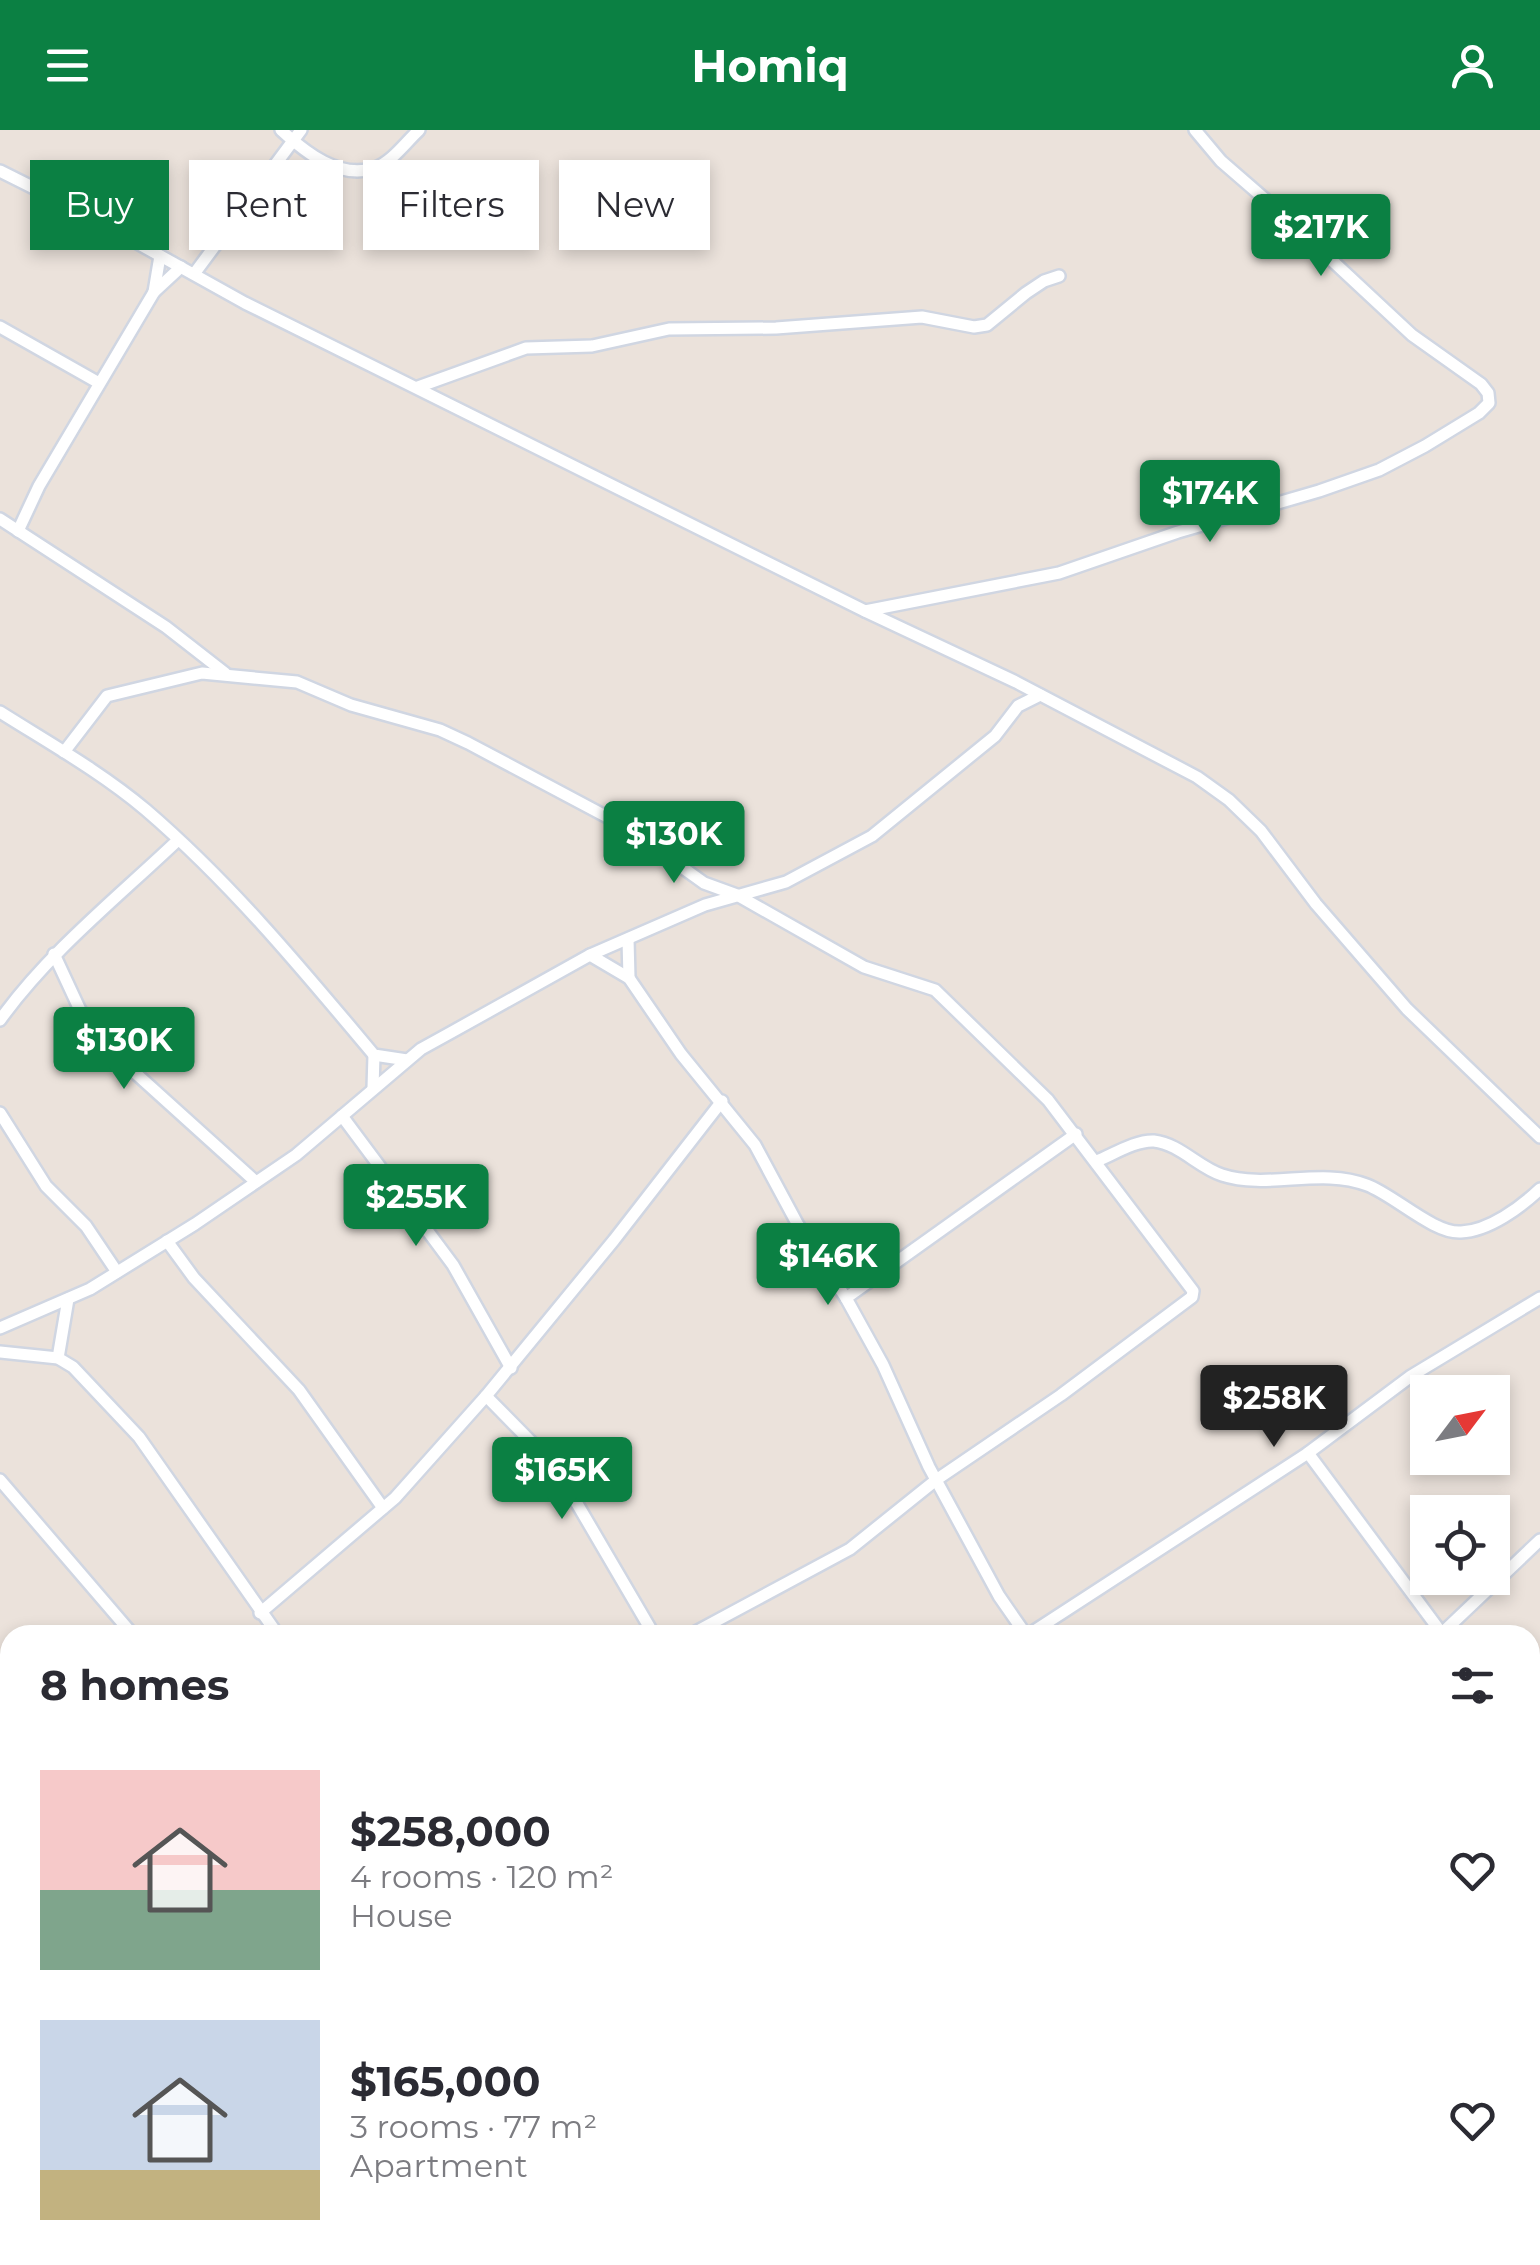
<!DOCTYPE html>
<meta charset="utf-8">
<style>
body{margin:0;font-family:Montserrat,sans-serif;background:#f7f7f7;color:#2b2b33;height:100vh;display:flex;flex-direction:column;font-size:38px;white-space:nowrap}
*{box-sizing:border-box;margin:0}
p{font-size:32px;color:#7c7c81}
.icon{flex:none;width:55px;height:55px;fill:none;stroke:currentColor;stroke-width:2;stroke-linecap:round;stroke-linejoin:round}
.map{position:relative;flex:1;overflow:hidden}
.side{position:absolute;left:0px;top:1495px;width:1540px;height:640px;display:flex;flex-direction:column;background:#fff;border-radius:30px 30px 0 0;box-shadow:0 5px 15px #0003}
.side>*{flex:none}
.top-card{position:absolute;left:30px;top:30px;width:1000px;height:90px;display:flex;gap:20px}
.needle{width:65px;rotate:58deg}
.tools{position:absolute;left:1410px;top:1245px;display:grid;gap:20px}
.tools a{display:grid;place-items:center;width:100px;height:100px;border-radius:0px;background:#fff;box-shadow:0 5px 15px #0003;font-size:50px}
.price{position:absolute;translate:-50% -85px;padding:0 22px;border-radius:10px;background:#0b8043;color:#fff;font-size:32px;line-height:65px;filter:drop-shadow(0 2px 5px #0008)}
.price::after{content:'';position:absolute;left:50%;top:60px;width:30px;height:22px;margin-left:-15px;background:inherit;clip-path:polygon(0 0,100% 0,50% 100%)}
.price.active{background:#222;color:#fff}
ul{padding:0;list-style:none}
li{display:flex;align-items:center;gap:30px;height:250px;padding:0 40px}
li span{display:grid;place-items:center;flex:none;width:280px;height:200px;border-radius:0px;color:#555}
li>.icon{margin-inline-start:auto}
span .icon{width:120px;height:120px;fill:#fffc;stroke-width:1}
li b{font-size:42px}
h2{display:flex;justify-content:space-between;align-items:center;height:120px;padding:0 40px;font-size:42px}
.chip{padding:0 35px;border-radius:0px;background:#fff;box-shadow:0 5px 15px #0003;font-size:35px;line-height:90px}
.chip.active{background:#0b8043;color:#fff}
header{display:flex;justify-content:space-between;align-items:center;height:130px;padding:0 40px;background:#0b8043;color:#fff;font-size:45px;font-weight:700}
.map>svg:first-child{display:block}
.lines{fill:none;stroke-linecap:round;stroke-linejoin:round}
.street-casing{stroke:#d0d6e2;stroke-width:16}
.street{stroke:#fff;stroke-width:11}
</style>
<header><svg class="icon" aria-label="menu" viewBox="0 0 24 24"><path d="M4 6h16M4 12h16M4 18h16"/></svg>Homiq<svg class="icon" aria-label="person" viewBox="0 0 24 24"><circle cx="12" cy="8" r="4"/><path d="M4 21q1-7 8-7t8 7"/></svg></header>
<div class="map">
<svg width="1540" height="2135" viewBox="0 0 1540 2135">
<rect width="100%" height="100%" fill="#ebe2db"/>
<g class="lines">
<g class="street-casing">
<g id="street">
<path d="M281,0C305,22 339,50 375,38C392,32 406,12 419,0"/>
<path d="M0,41L78,80L245,173L865,481L1016,552L1197,647L1229,670L1261,701L1316,774L1407,879L1540,1007"/>
<path d="M194,144L301,0"/>
<path d="M154,162L160,126"/>
<path d="M0,197L99,253"/>
<path d="M418,257L526,218L592,216L669,199L776,198L922,187L974,197L987,195L1026,163L1044,151L1059,146"/>
<path d="M0,389L166,497L225,543"/>
<path d="M18,401L39,356L154,162L181,137"/>
<path d="M865,481L1059,443L1178,402L1319,361L1379,340L1425,316L1479,283L1489,273L1488,263L1481,254L1412,205L1281,83L1221,31L1195,0"/>
<path d="M0,582C49,613 101,642 146,680C231,753 302,839 374,925L407,930"/>
<path d="M64,622L107,566L202,543L297,552L351,575L440,600L468,613L626,697L704,753L737,765L864,837L935,860L1048,970L1193,1161L1192,1167L1061,1265L936,1350L850,1419L690,1505"/>
<path d="M628,809L629,848"/>
<path d="M54,824L80,880L101,912L256,1052"/>
<path d="M590,825L629,848L681,924L755,1015L798,1095L846,1168L883,1235L929,1337L999,1466L1026,1505"/>
<path d="M0,890C50,821 117,768 178,710"/>
<path d="M373,958L374,925"/>
<path d="M0,983L46,1056L86,1096L117,1142"/>
<path d="M342,986L453,1135L511,1238"/>
<path d="M1097,1031C1114,1024 1136,1010 1154,1011C1180,1014 1199,1038 1222,1045C1268,1060 1321,1037 1367,1055C1394,1065 1434,1104 1461,1102C1489,1101 1521,1077 1540,1059"/>
<path d="M167,1111L194,1148L299,1260L383,1378"/>
<path d="M846,1168L1076,1004"/>
<path d="M0,1198L90,1159L195,1094L296,1025L421,919L450,903L590,825L705,775L786,752L872,706L995,606L1018,576L1040,565"/>
<path d="M0,1222L58,1228L73,1237L139,1307L278,1505"/>
<path d="M58,1228L68,1169"/>
<path d="M486,1266L555,1336L654,1505"/>
<path d="M1308,1323L1443,1505"/>
<path d="M0,1350L133,1505"/>
<path d="M260,1483L395,1368L486,1266L614,1110L722,971"/>
<path d="M1028,1505L1308,1323L1411,1246L1540,1168"/>
<path d="M1440,1505L1540,1410"/>
<path d="M0,1551L10,1562"/>
<path d="M1530,1631L1540,1646"/>
<path d="M1530,1764L1540,1757"/>
<path d="M0,1772L10,1783"/>
<path d="M0,1808L10,1800"/>
<path d="M0,1925L10,1933"/>
<path d="M1530,1968L1540,1962"/>
<path d="M0,2028L10,2019"/>
<path d="M1530,2040L1540,2057"/>
<path d="M1530,2084L1540,2079"/>
<path d="M0,2124L11,2135"/>
<path d="M253,2125L264,2135"/>
<path d="M473,2125L480,2135"/>
<path d="M573,2125L574,2135"/>
<path d="M765,2125L773,2135"/>
<path d="M1330,2125L1335,2135"/>
<path d="M287,2135L294,2125"/>
<path d="M587,2135L604,2125"/>
<path d="M1001,2135L1018,2125"/>
<path d="M1244,2135L1259,2125"/>
<path d="M1444,2135L1459,2125"/>
</g>
</g>
<use href="#street" class="street"/>
</g>
</svg>
<div class="tools">
<a><svg class="needle" viewBox="-14 -14 28 28"><path d="M0-13l5 13h-10z" fill="#e53935"/><path d="M0 13l5-13h-10z" fill="#7c7c81"/></svg></a>
<a><svg class="icon" aria-label="locate" viewBox="0 0 24 24"><circle cx="12" cy="12" r="6"/><path d="M12 2v4M12 18v4M2 12h4M18 12h4"/></svg></a>
</div>
<b class="price" style="left:1321px;top:149px">$217K</b>
<b class="price" style="left:1210px;top:415px">$174K</b>
<b class="price" style="left:674px;top:756px">$130K</b>
<b class="price" style="left:124px;top:962px">$130K</b>
<b class="price" style="left:416px;top:1119px">$255K</b>
<b class="price" style="left:828px;top:1178px">$146K</b>
<b class="price active" style="left:1274px;top:1320px">$258K</b>
<b class="price" style="left:562px;top:1392px">$165K</b>
<div class="top-card">
<a class="chip active">Buy</a>
<a class="chip">Rent</a>
<a class="chip">Filters</a>
<a class="chip">New</a>
</div>
<section class="side">
<h2>8 homes<svg class="icon" aria-label="filters" viewBox="0 0 24 24"><path d="M4 7h16M4 17h16"/><circle cx="9" cy="7" r="2"/><circle cx="15" cy="17" r="2"/></svg></h2>
<ul>
<li><span style="background:linear-gradient(#f6c9c9 60%,#7fa58c 0)"><svg class="icon" aria-label="home" viewBox="0 0 24 24"><path d="M3 11l9-7 9 7M6 9v11h12V9"/></svg></span><div><b>$258,000</b><p>4 rooms · 120 m²</p><p>House</p></div><svg class="icon" aria-label="heart" viewBox="0 0 24 24"><path d="M12 20l-8-8c-3-5 5-10 8-4 3-6 11-1 8 4z"/></svg></li>
<li><span style="background:linear-gradient(#c9d6e8 75%,#c2b280 0)"><svg class="icon" aria-label="home" viewBox="0 0 24 24"><path d="M3 11l9-7 9 7M6 9v11h12V9"/></svg></span><div><b>$165,000</b><p>3 rooms · 77 m²</p><p>Apartment</p></div><svg class="icon" aria-label="heart" viewBox="0 0 24 24"><path d="M12 20l-8-8c-3-5 5-10 8-4 3-6 11-1 8 4z"/></svg></li>
</ul>
</section>
</div>
